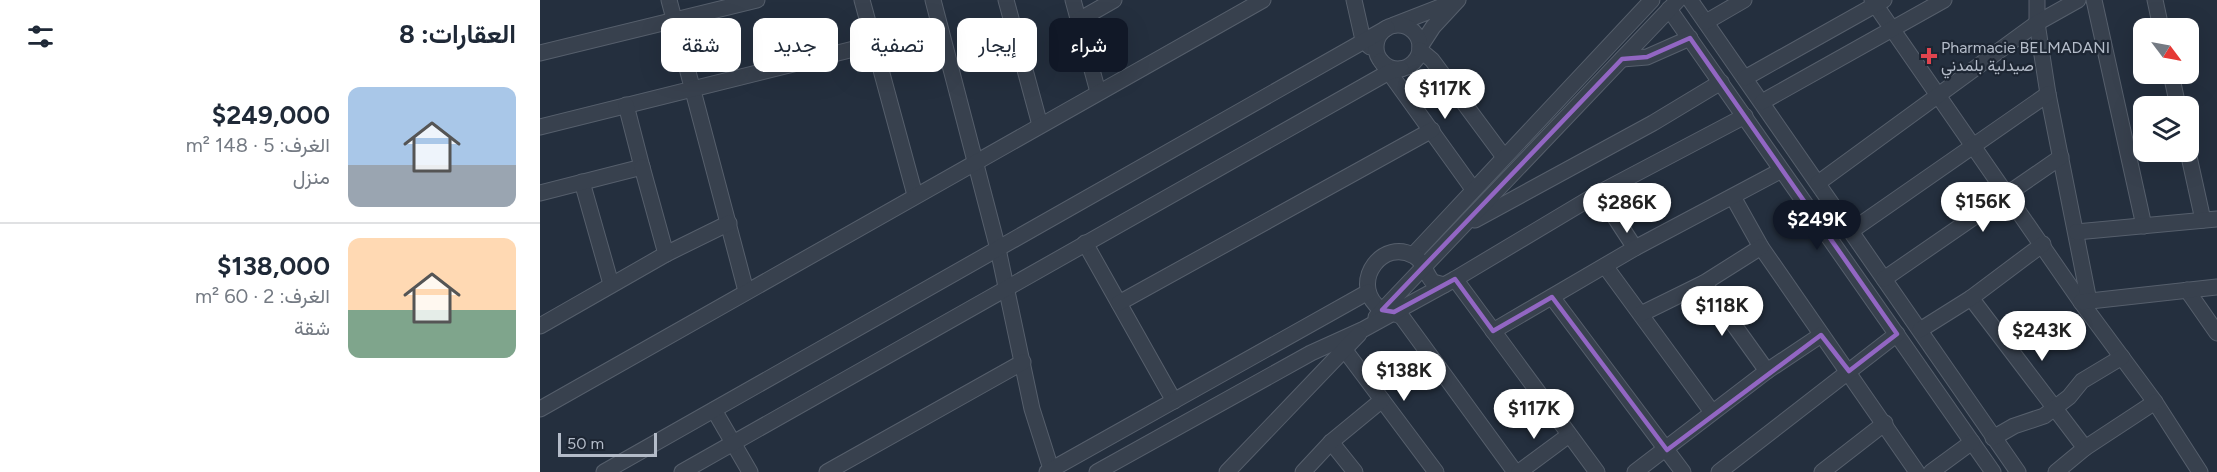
<!DOCTYPE html>
<html lang="ar">
<meta charset="utf-8">
<style>
body{margin:0;font-family:Figtree,Vazirmatn,sans-serif;background:#f2f2f3;color:#1f2937;direction:rtl;height:100vh;display:flex;flex-direction:column;font-size:22px;white-space:nowrap}
*{box-sizing:border-box;margin:0}
p{font-size:20px;color:#747a83}
.icon{flex:none;width:33px;height:33px;fill:none;stroke:currentColor;stroke-width:2;stroke-linecap:round;stroke-linejoin:round}
.map{position:relative;flex:1;overflow:hidden;direction:ltr}
.drawer{display:flex;flex-direction:column;background:#fff;width:540px}
.drawer>*{flex:none}
.banner{position:absolute;left:18px;top:18px;width:570px;height:54px;direction:rtl;display:flex;gap:12px}
.needle{width:39px;rotate:122deg}
.tools{position:absolute;left:1593px;top:18px;display:grid;gap:12px}
.tools a{display:grid;place-items:center;width:66px;height:66px;border-radius:12px;background:#fff;box-shadow:0 6px 24px #0002;font-size:30px}
.scale{position:absolute;left:18px;bottom:15px;width:99px;box-sizing:border-box;padding-left:6px;border:3px solid #b4bcc9;border-top:0;font-size:16px;line-height:21px;white-space:nowrap;color:#b4bcc9;-webkit-text-stroke:4px #1d2633;paint-order:stroke}
.price{position:absolute;translate:-50% -51px;padding:0 14px;border-radius:21px;background:#fff;color:#222;font-size:20px;line-height:39px;filter:drop-shadow(0 2px 3px #0008)}
.price::after{content:'';position:absolute;left:50%;top:36px;width:18px;height:14px;margin-left:-9px;background:inherit;clip-path:polygon(0 0,100% 0,50% 100%)}
.price.active{background:#111827;color:#fff}
ul{padding:0;list-style:none}
li{display:flex;align-items:center;gap:18px;height:150px;padding:0 24px}
li+li{border-top:2px solid #e0e1e3}
li span{display:grid;place-items:center;flex:none;width:168px;height:120px;border-radius:12px;color:#555}
li>.icon{margin-inline-start:auto}
span .icon{width:72px;height:72px;fill:#fffc;stroke-width:1}
li b{font-size:26px}
h2{display:flex;justify-content:space-between;align-items:center;height:72px;padding:0 24px;font-size:26px}
.chip{padding:0 21px;border-radius:12px;background:#fff;box-shadow:0 6px 24px #0002;font-size:21px;line-height:54px}
.chip.active{background:#111827;color:#fff}
main{display:flex;flex:1;min-height:0}
.map>svg:first-child{display:block}
.lines{fill:none;stroke-linecap:round;stroke-linejoin:round}
.minor-casing{stroke:#565f6c;stroke-width:17}
.minor{stroke:#38414e;stroke-width:15}
.marked{fill:none;stroke:#9266c3;stroke-width:4.5;stroke-linejoin:round}
.health-dot{fill:#e0444e;stroke:#1d2633;stroke-width:2}
.labels{text-anchor:middle;dominant-baseline:central;stroke-width:4.5;stroke-linejoin:round;paint-order:stroke}
.poi-label{font-size:16px;fill:#b4bcc9;stroke:#1d2633;text-anchor:start}
</style>
<main>
<div class="map">
<svg width="1677" height="472" viewBox="0 0 1677 472">
<rect width="100%" height="100%" fill="#242f3e"/>
<g class="lines">
<g class="minor-casing">
<g id="minor">
<path d="M129,0L206,291"/>
<path d="M322,0L375,195"/>
<path d="M393,0L458,249L492,409L512,472"/>
<path d="M466,0L500,125"/>
<path d="M533,0L558,92"/>
<path d="M814,0L823,40L830,47"/>
<path d="M1150,0L1478,472"/>
<path d="M1332,0L1541,302L1615,402L1660,472"/>
<path d="M1497,0V23L1508,94L1549,301"/>
<path d="M1554,0L1604,226"/>
<path d="M1615,0L1621,28"/>
<path d="M1129,9L1453,472"/>
<path d="M539,20L574,0"/>
<path d="M1166,22L1204,0"/>
<path d="M854,25L918,0L893,27L880,47"/>
<circle cx="858" cy="47" r="22"/>
<path d="M880,50L892,60L964,157"/>
<path d="M0,53L217,0"/>
<path d="M1082,59L1107,57L1150,38"/>
<path d="M841,61L933,189"/>
<path d="M1631,74L1638,106"/>
<path d="M1205,78L1344,0"/>
<path d="M1222,102L1404,0"/>
<path d="M0,127L334,44"/>
<path d="M1648,152L1663,220"/>
<path d="M42,182L71,284"/>
<path d="M1278,183L1497,23L1538,0"/>
<path d="M0,193L102,167L86,105"/>
<path d="M1059,193L1095,248"/>
<path d="M1193,197L1221,247L1377,472"/>
<path d="M935,220L1113,123L1181,82"/>
<path d="M1311,231L1508,94"/>
<path d="M1536,232L1677,219"/>
<path d="M545,243L634,401"/>
<path d="M126,254L189,223"/>
<path d="M873,255L1112,0"/>
<path d="M1065,266L1172,412"/>
<path d="M915,279L1057,472"/>
<path d="M1344,279L1521,157"/>
<path d="M1164,283L1227,371"/>
<path d="M904,285L893,282C885,274 885,262 874,256C843,238 812,280 836,305C843,312 854,312 862,317L975,472"/>
<path d="M1647,290L1677,333"/>
<path d="M1012,297L1143,472"/>
<path d="M1431,298L1545,448"/>
<path d="M1541,302L1677,287"/>
<path d="M579,303L892,130"/>
<path d="M1101,314L1164,283L1221,247"/>
<path d="M836,317L1138,0"/>
<path d="M0,326L126,254L102,167"/>
<path d="M1380,330L1431,298L1503,244"/>
<path d="M953,331L1095,248L1240,171"/>
<path d="M807,353L896,472"/>
<path d="M0,409L723,0"/>
<path d="M174,410L210,472"/>
<path d="M1453,438L1474,426L1504,416L1529,397L1542,381L1582,357"/>
<path d="M791,442L815,472"/>
<path d="M64,472L847,28"/>
<path d="M142,472L849,72L861,69"/>
<path d="M287,472L483,362"/>
<path d="M507,472L828,292"/>
<path d="M557,472L771,353L824,329L915,279L1059,193L1205,116"/>
<path d="M687,472L819,334"/>
<path d="M763,472L791,442L842,400"/>
<path d="M979,472L1029,435"/>
<path d="M1095,472L1227,371L1281,335"/>
<path d="M1179,472L1357,334"/>
<path d="M1282,472L1345,423"/>
<path d="M1391,472L1432,442"/>
<path d="M1516,472L1545,448L1615,402"/>
</g>
</g>
<use href="#minor" class="minor"/>
</g>
<path class="marked" d="M1150,38L1357,334L1309,371L1281,335L1127,450L1012,297L953,331L915,279L854,312L842,310L1082,59L1107,57Z"/>
<path class="health-dot" d="M1386 47h6v6h6v6h-6v6h-6v-6h-6v-6h6z"/>
<g class="labels">
<g class="poi-label">
<text x="1401" y="47">Pharmacie BELMADANI<tspan x="1401" dy="18">صيدلية بلمدني</tspan></text>
</g>
</g>
</svg>
<div class="tools">
<a><svg class="needle" viewBox="-14 -14 28 28"><path d="M0-13l5 13h-10z" fill="#e53935"/><path d="M0 13l5-13h-10z" fill="#747a83"/></svg></a>
<a><svg class="icon" aria-label="layers" viewBox="0 0 24 24"><path d="M12 4l9 5-9 5-9-5zM3 14l9 5 9-5"/></svg></a>
</div>
<div class="scale">50 m</div>
<b class="price" style="left:905px;top:120px">$117K</b>
<b class="price" style="left:1443px;top:233px">$156K</b>
<b class="price" style="left:1087px;top:234px">$286K</b>
<b class="price active" style="left:1277px;top:251px">$249K</b>
<b class="price" style="left:1182px;top:337px">$118K</b>
<b class="price" style="left:1502px;top:362px">$243K</b>
<b class="price" style="left:864px;top:402px">$138K</b>
<b class="price" style="left:994px;top:440px">$117K</b>
<div class="banner">
<a class="chip active">شراء</a>
<a class="chip">إيجار</a>
<a class="chip">تصفية</a>
<a class="chip">جديد</a>
<a class="chip">شقة</a>
</div>
</div>
<section class="drawer">
<h2>العقارات: 8<svg class="icon" aria-label="filters" viewBox="0 0 24 24"><path d="M4 7h16M4 17h16"/><circle cx="9" cy="7" r="2"/><circle cx="15" cy="17" r="2"/></svg></h2>
<ul>
<li><span style="background:linear-gradient(#a9c7e8 65%,#9aa5b1 0)"><svg class="icon" aria-label="home" viewBox="0 0 24 24"><path d="M3 11l9-7 9 7M6 9v11h12V9"/></svg></span><div><b>$249,000</b><p>الغرف: 5 · 148 m²</p><p>منزل</p></div></li>
<li><span style="background:linear-gradient(#ffd9b3 60%,#7fa58c 0)"><svg class="icon" aria-label="home" viewBox="0 0 24 24"><path d="M3 11l9-7 9 7M6 9v11h12V9"/></svg></span><div><b>$138,000</b><p>الغرف: 2 · 60 m²</p><p>شقة</p></div></li>
</ul>
</section>
</main>
